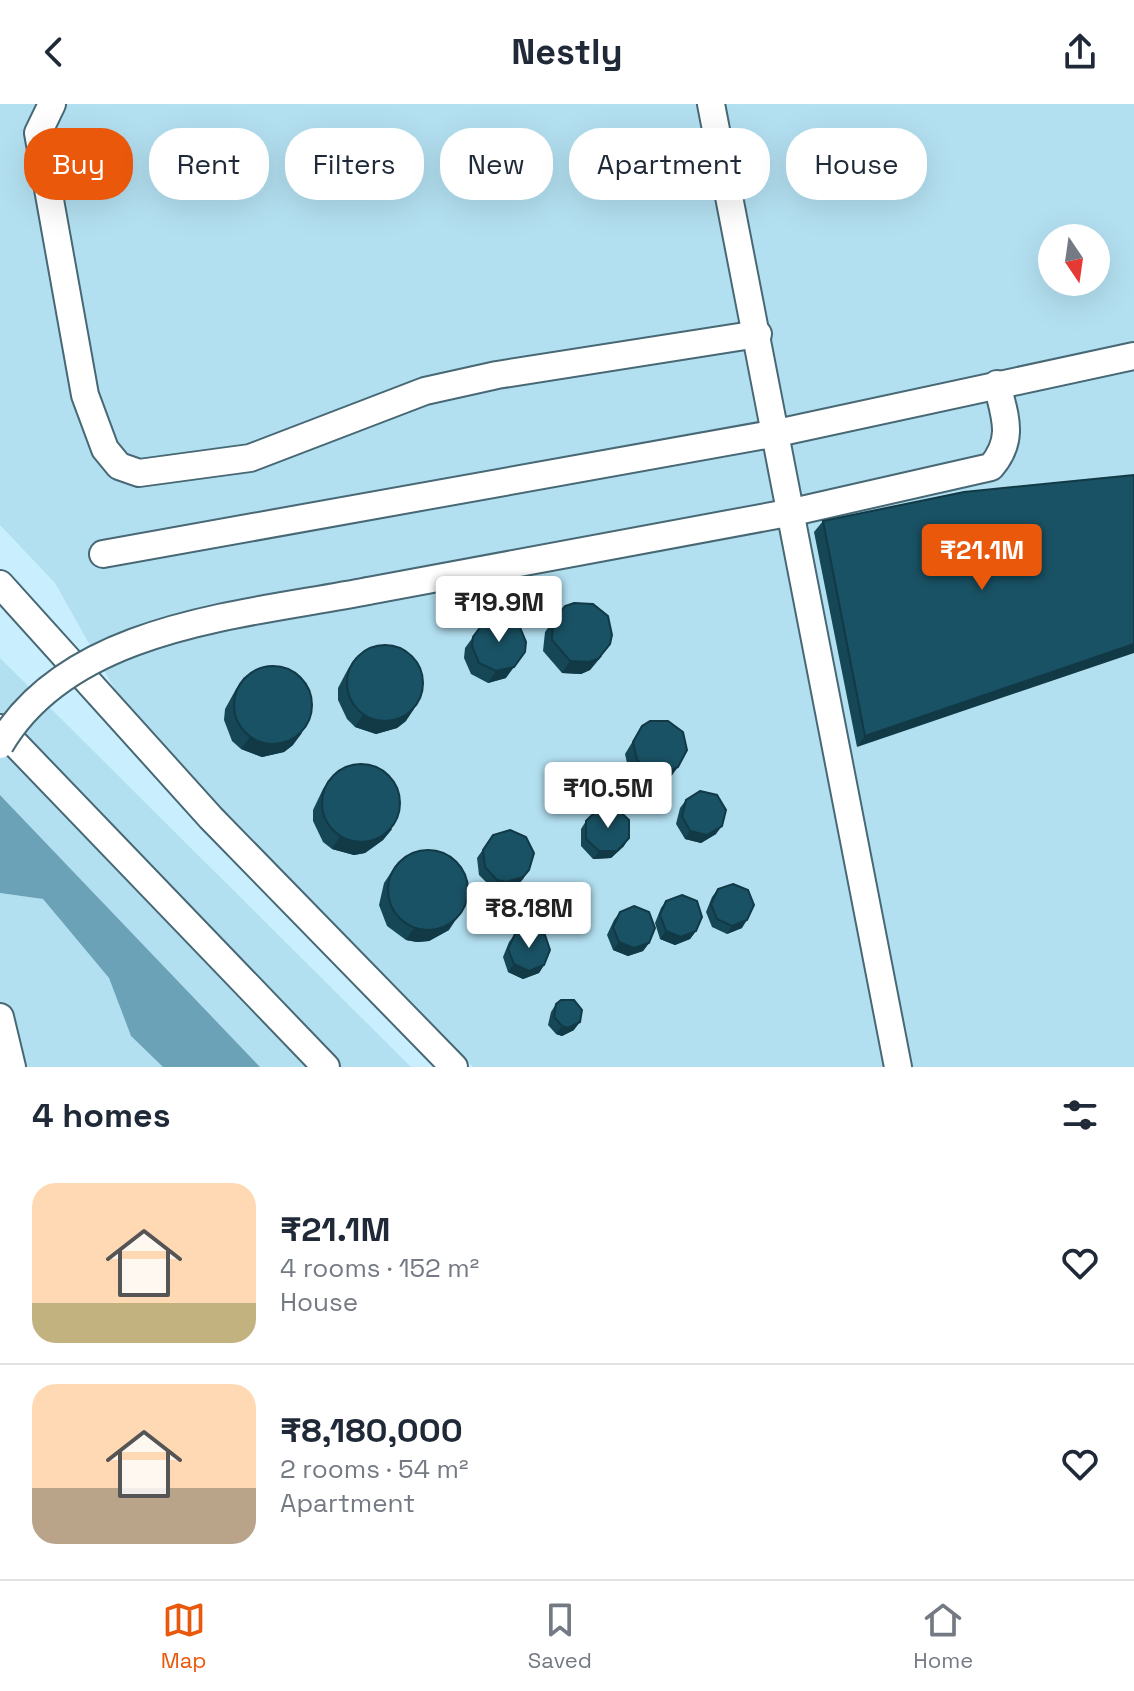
<!DOCTYPE html>
<meta charset="utf-8">
<style>
body{margin:0;font-family:"Space Grotesk",sans-serif;background:#f2f2f3;color:#1f2937;height:100vh;display:flex;flex-direction:column;font-size:30px;white-space:nowrap}
*{box-sizing:border-box;margin:0}
p{font-size:26px;color:#747a83}
.icon{flex:none;width:44px;height:44px;fill:none;stroke:currentColor;stroke-width:2;stroke-linecap:round;stroke-linejoin:round}
.map{position:relative;height:963px;overflow:hidden}
.sheet{display:flex;flex-direction:column;background:#fff;flex:1}
.sheet>*{flex:none}
.hud{position:absolute;left:24px;top:24px;width:1086px;height:72px;display:flex;gap:16px}
.needle{width:52px;rotate:167deg}
.controls{position:absolute;left:1038px;top:120px;display:grid;gap:16px}
.controls a{display:grid;place-items:center;width:72px;height:72px;border-radius:50%;background:#fff;box-shadow:0 8px 32px #0002;font-size:40px}
.price{position:absolute;translate:-50% -68px;padding:0 18px;border-radius:8px;background:#fff;color:#222;font-size:26px;line-height:52px;filter:drop-shadow(0 2px 4px #0008)}
.price::after{content:'';position:absolute;left:50%;top:48px;width:24px;height:18px;margin-left:-12px;background:inherit;clip-path:polygon(0 0,100% 0,50% 100%)}
.price.selected{background:#ea580c;color:#fff}
ul{padding:0;list-style:none}
li{display:flex;align-items:center;gap:24px;height:200px;padding:0 32px}
li+li{border-top:2px solid #e0e1e3}
li span{display:grid;place-items:center;flex:none;width:224px;height:160px;border-radius:24px;color:#555}
li>.icon{margin-inline-start:auto}
span .icon{width:96px;height:96px;fill:#fffc;stroke-width:1}
li b{font-size:34px}
h2{display:flex;justify-content:space-between;align-items:center;height:96px;padding:0 32px;font-size:34px}
.tag{padding:0 28px;border-radius:32px;background:#fff;box-shadow:0 8px 32px #0002;font-size:28px;line-height:72px}
.tag.selected{background:#ea580c;color:#fff}
header{display:flex;justify-content:space-between;align-items:center;height:104px;padding:0 32px;background:#fff;font-size:36px;font-weight:600}
.tabs{display:flex;justify-content:space-around;align-items:center;height:112px;border-top:2px solid #e0e1e3;background:#fff;font-size:22px;color:#747a83}
.tabs a{display:grid;justify-items:center;gap:4px}
.tabs .selected{color:#ea580c}
.map>svg:first-child{display:block}
.built{fill:#b3e0f1;fill-rule:evenodd}
.water{fill:#6ca2b7}
.lines{fill:none;stroke-linecap:round;stroke-linejoin:round}
.minor-casing{stroke:#476874;stroke-width:30}
.minor{stroke:#fff;stroke-width:26}
.minor-bridge-casing{stroke:#476874;stroke-width:30;stroke-linecap:butt}
.minor-bridge{stroke:#fff;stroke-width:26}
.wall{fill:#164756}
.shaded-wall{fill:#123946}
.building{fill:#195264;stroke:#123946;stroke-width:2}
</style>
<header><svg class="icon" aria-label="back" viewBox="0 0 24 24"><path d="M15 5l-7 7 7 7"/></svg>Nestly<svg class="icon" aria-label="share" viewBox="0 0 24 24"><path d="M12 15V3M7 8l5-5 5 5M5 13v7h14v-7"/></svg></header>
<div class="map">
<svg width="1134" height="963" viewBox="0 0 1134 963">
<rect width="100%" height="100%" fill="#c9eefd"/>
<g class="built">
<path d="M0,0H1134V963H473L127,607L55,479L0,421ZM1052,134H1096V178H1052Z"/>
<path d="M0,554L411,963H260L0,691Z"/>
<path d="M0,789L43,795L109,874L131,932L163,963H0Z"/>
</g>
<path class="water" d="M0,691L260,963H163L131,932L109,874L43,795L0,789Z"/>
<g class="lines">
<g class="minor-casing">
<g id="minor">
<path d="M52,0L38,29L85,291L105,345L119,362L139,369L250,354L425,287L497,271L758,230"/>
<path d="M711,0L898,963"/>
<path d="M103,450L777,329L1134,252"/>
<path d="M0,480L211,714L454,963"/>
<path d="M368,487L793,408L991,363C1015,335 1005,313 997,280"/>
<path d="M0,624L326,963"/>
<path d="M0,913L12,963"/>
</g>
</g>
<use href="#minor" class="minor"/>
<g class="minor-bridge-casing">
<path id="minor-bridge" d="M0,641C70,521 245,511 368,487"/>
</g>
<use href="#minor-bridge" class="minor-bridge"/>
</g>
<g class="wall">
<path d="M1134,371L857,643L814,428L823,417Z"/>
<path d="M553,517L602,552L590,566L581,570L562,569L543,547L545,528Z"/>
<path d="M484,518L506,574L488,579L471,570L464,554L465,544Z"/>
<path d="M356,553L406,617L397,624L376,630L355,623L347,615L338,596V584L348,565Z"/>
<path d="M244,573L293,641L284,648L262,653L241,645L232,637L224,616L225,605L236,585Z"/>
<path d="M642,622L670,674L662,679L643,680L629,668L625,650Z"/>
<path d="M331,674L392,725L383,736L365,749L354,751L332,745L323,738L313,717V706L323,685Z"/>
<path d="M686,696L716,730L701,739L685,735L676,720L680,704Z"/>
<path d="M586,717L624,742L611,754L593,755L581,742V725Z"/>
<path d="M493,731L524,774L518,781L501,786L492,784L479,771L477,754Z"/>
<path d="M398,758L449,826L429,837L417,838L406,836L387,822L379,801L384,779Z"/>
<path d="M718,785L742,824L727,830L712,823L706,808L712,793Z"/>
<path d="M666,797L696,827L690,835L675,841L660,835L655,819L661,804Z"/>
<path d="M620,808L649,839L643,847L628,852L613,846L607,831L614,816Z"/>
<path d="M515,830L544,861L539,869L523,875L508,868L503,853L509,838Z"/>
<path d="M556,900L574,926L562,932L556,930L548,921L551,908Z"/>
</g>
<g class="shaded-wall">
<path d="M610,540L590,566L581,570L562,569L570,557Z"/>
<path d="M1134,540V549L857,643L865,632Z"/>
<path d="M525,548L506,574L488,579L496,567Z"/>
<path d="M414,605L406,617L397,624L376,630L355,623L363,611Z"/>
<path d="M302,629L293,641L284,648L262,653L241,645L249,634Z"/>
<path d="M678,663L670,674L662,679L643,680L651,668Z"/>
<path d="M722,722L716,730L701,739L685,735L690,727Z"/>
<path d="M392,725L383,736L365,749L354,751L332,745L340,733Z"/>
<path d="M629,734L624,742L611,754L593,755L599,747Z"/>
<path d="M529,766L518,781L501,786L492,784L497,776Z"/>
<path d="M457,814L449,826L429,837L417,838L406,836L414,824Z"/>
<path d="M747,816L742,824L727,830L732,822Z"/>
<path d="M666,827H696L690,835L675,841L660,835Z"/>
<path d="M619,838L649,839L643,847L628,852L613,846Z"/>
<path d="M514,860L544,861L539,869L523,875L508,868Z"/>
<path d="M580,918L574,926L562,932L556,930L562,922Z"/>
</g>
<g class="building">
<path d="M1134,371V540L865,632L823,417L964,388Z"/>
<path d="M574,499L593,500L608,512L612,531L610,540L598,555L589,558L570,557L552,536L553,517L565,502Z"/>
<path d="M502,513L519,521L526,538L525,548L514,563L496,567L479,559L472,542L473,533L484,518Z"/>
<circle cx="385" cy="579" r="38"/>
<circle cx="273" cy="601" r="39"/>
<path d="M650,617H668L683,628L687,646L678,663L670,667L651,668L637,656L633,638L642,622Z"/>
<circle cx="361" cy="699" r="39"/>
<path d="M700,687L717,691L726,706L722,722L707,731L690,727L682,712L686,696Z"/>
<path d="M599,704H616L629,716V734L617,747H599L586,735V717Z"/>
<path d="M510,726L526,733L534,749L529,766L523,773L506,778L497,776L485,763L483,746L493,731Z"/>
<circle cx="428" cy="786" r="40"/>
<path d="M733,780L748,786L754,801L747,816L732,822L717,815L711,800L718,785Z"/>
<path d="M682,791L697,797L702,813L696,827L681,833L666,827L660,811L666,797Z"/>
<path d="M634,802L649,808L655,824L649,839L634,844L619,838L613,823L620,808Z"/>
<path d="M530,825L545,831L550,846L544,861L529,867L514,860L508,845L515,830Z"/>
<path d="M561,896H574L582,906L580,918L568,924L562,922L554,913L556,900Z"/>
</g>
</svg>
<div class="controls">
<a><svg class="needle" viewBox="-14 -14 28 28"><path d="M0-13l5 13h-10z" fill="#e53935"/><path d="M0 13l5-13h-10z" fill="#747a83"/></svg></a>
</div>
<b class="price selected" style="left:982px;top:488px">₹21.1M</b>
<b class="price" style="left:499px;top:540px">₹19.9M</b>
<b class="price" style="left:608px;top:726px">₹10.5M</b>
<b class="price" style="left:529px;top:846px">₹8.18M</b>
<div class="hud">
<a class="tag selected">Buy</a>
<a class="tag">Rent</a>
<a class="tag">Filters</a>
<a class="tag">New</a>
<a class="tag">Apartment</a>
<a class="tag">House</a>
</div>
</div>
<section class="sheet">
<h2>4 homes<svg class="icon" aria-label="filters" viewBox="0 0 24 24"><path d="M4 7h16M4 17h16"/><circle cx="9" cy="7" r="2"/><circle cx="15" cy="17" r="2"/></svg></h2>
<ul>
<li><span style="background:linear-gradient(#ffd9b3 75%,#c2b280 0)"><svg class="icon" aria-label="home" viewBox="0 0 24 24"><path d="M3 11l9-7 9 7M6 9v11h12V9"/></svg></span><div><b>₹21.1M</b><p>4 rooms · 152 m²</p><p>House</p></div><svg class="icon" aria-label="heart" viewBox="0 0 24 24"><path d="M12 20l-8-8c-3-5 5-10 8-4 3-6 11-1 8 4z"/></svg></li>
<li><span style="background:linear-gradient(#ffd9b3 65%,#b9a48a 0)"><svg class="icon" aria-label="home" viewBox="0 0 24 24"><path d="M3 11l9-7 9 7M6 9v11h12V9"/></svg></span><div><b>₹8,180,000</b><p>2 rooms · 54 m²</p><p>Apartment</p></div><svg class="icon" aria-label="heart" viewBox="0 0 24 24"><path d="M12 20l-8-8c-3-5 5-10 8-4 3-6 11-1 8 4z"/></svg></li>
</ul>
</section>
<nav class="tabs">
<a class="selected"><svg class="icon" aria-label="map" viewBox="0 0 24 24"><path d="M3 6l6-2 6 2 6-2v14l-6 2-6-2-6 2zM9 4v14M15 6v14"/></svg>Map</a>
<a><svg class="icon" aria-label="saved" viewBox="0 0 24 24"><path d="M7 4h10v16l-5-4-5 4z"/></svg>Saved</a>
<a><svg class="icon" aria-label="home" viewBox="0 0 24 24"><path d="M3 11l9-7 9 7M6 9v11h12V9"/></svg>Home</a>
</nav>
